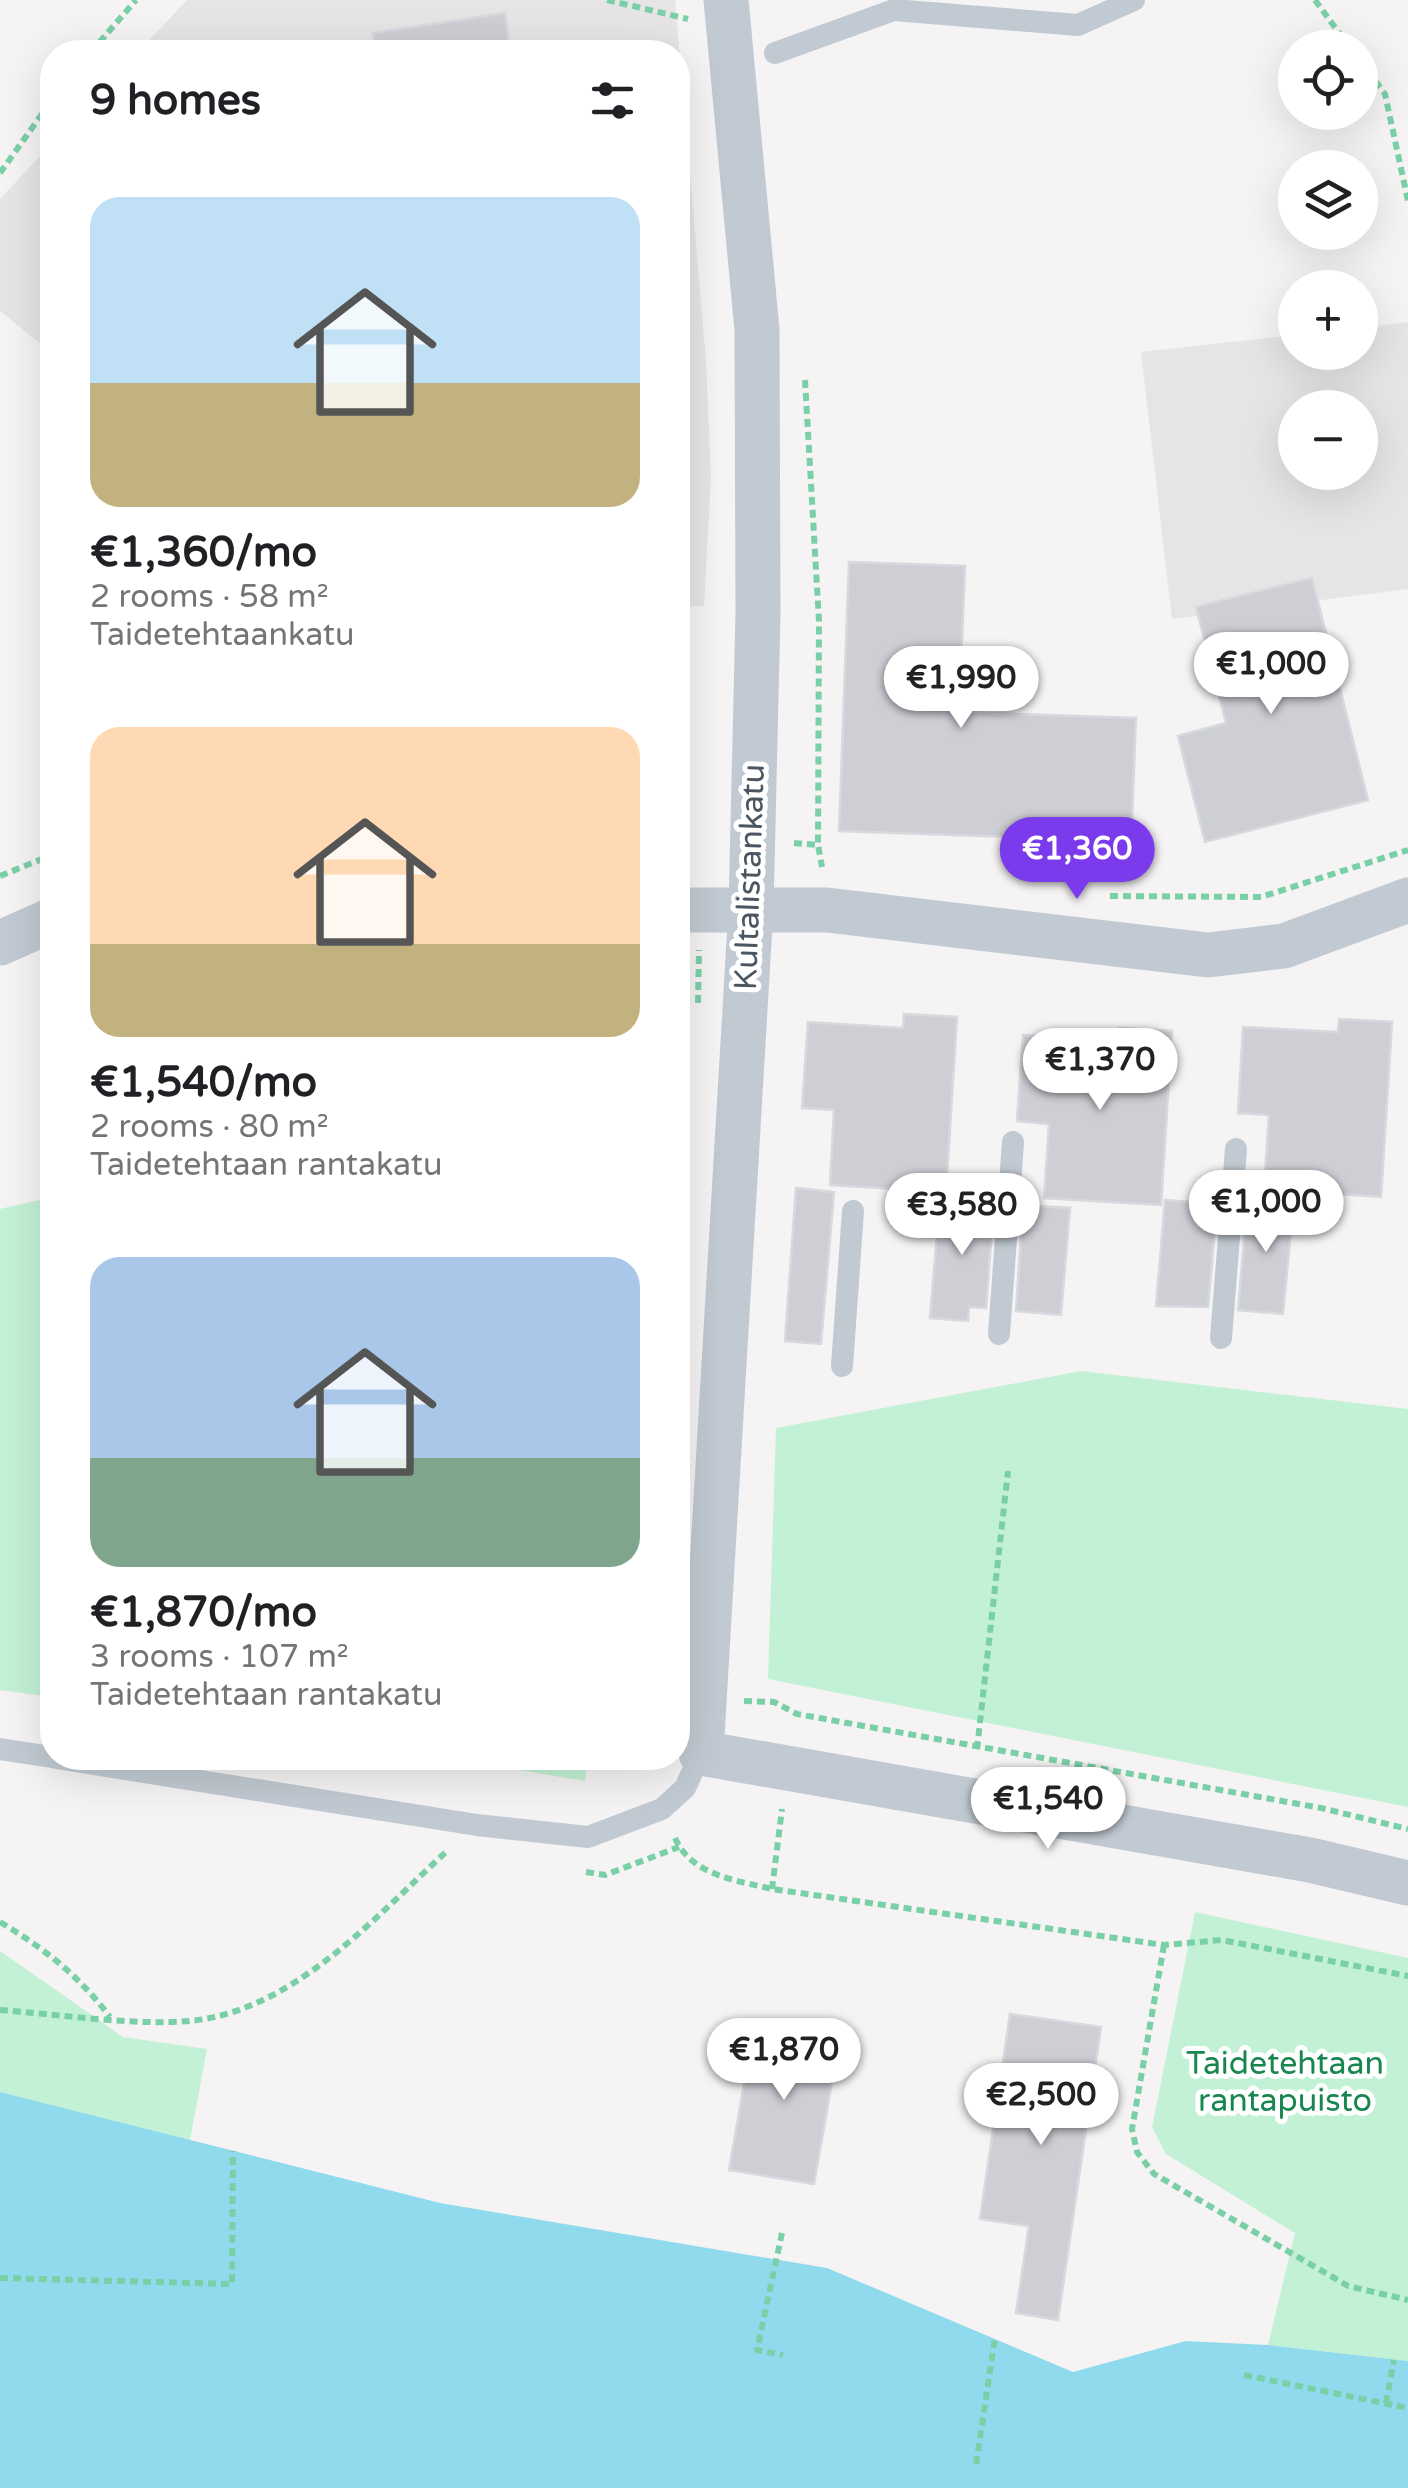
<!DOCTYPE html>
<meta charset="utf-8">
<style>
body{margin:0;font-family:"Varela Round",sans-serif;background:#f6f6f6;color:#202124;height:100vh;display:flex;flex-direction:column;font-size:38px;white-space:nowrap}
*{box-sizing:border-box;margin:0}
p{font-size:32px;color:#757577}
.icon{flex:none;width:55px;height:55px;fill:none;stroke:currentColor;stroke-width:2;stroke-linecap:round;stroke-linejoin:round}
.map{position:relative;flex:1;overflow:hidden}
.panel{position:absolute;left:40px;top:40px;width:650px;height:1730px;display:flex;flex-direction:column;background:#fff;border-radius:40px;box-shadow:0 10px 40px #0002}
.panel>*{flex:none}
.fabs{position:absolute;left:1278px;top:30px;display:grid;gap:20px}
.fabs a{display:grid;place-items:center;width:100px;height:100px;border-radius:50%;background:#fff;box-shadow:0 10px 40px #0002;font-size:50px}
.price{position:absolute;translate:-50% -85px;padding:0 22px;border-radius:35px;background:#fff;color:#222;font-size:32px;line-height:65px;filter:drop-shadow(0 2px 5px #0008)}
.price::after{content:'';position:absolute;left:50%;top:60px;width:30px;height:22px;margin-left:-15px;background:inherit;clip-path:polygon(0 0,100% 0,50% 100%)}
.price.active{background:#7c3aed;color:#fff}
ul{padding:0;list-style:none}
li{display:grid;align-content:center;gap:20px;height:530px;padding:0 50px}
li span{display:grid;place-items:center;height:310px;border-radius:30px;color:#555}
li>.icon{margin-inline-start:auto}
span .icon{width:180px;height:180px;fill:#fffc;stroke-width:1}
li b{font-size:42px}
h2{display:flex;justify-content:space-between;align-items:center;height:120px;padding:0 50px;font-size:42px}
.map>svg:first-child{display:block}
.education{fill:#e6e4e5;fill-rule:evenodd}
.green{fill:#c3f1d5}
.water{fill:#90daee}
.building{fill:#cdcfd5;stroke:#d7d9de;stroke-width:2.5}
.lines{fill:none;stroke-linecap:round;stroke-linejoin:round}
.path{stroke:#7ad0a6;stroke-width:6;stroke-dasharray:8 5;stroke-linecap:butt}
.service{stroke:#c1cad2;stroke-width:22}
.minor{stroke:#c1cad2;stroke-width:45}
.labels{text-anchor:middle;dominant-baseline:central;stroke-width:10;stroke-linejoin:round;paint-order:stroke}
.street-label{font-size:32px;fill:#4a5661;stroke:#fff}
.park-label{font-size:32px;fill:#17864f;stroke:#fff}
</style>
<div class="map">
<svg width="1408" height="2488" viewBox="0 0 1408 2488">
<rect width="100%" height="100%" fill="#f5f3f3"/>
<g class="education">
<path d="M187,0H675L706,361L711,476L704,606L678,607V52H138Z"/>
<path d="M52,143V353L0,311V199Z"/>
<path d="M1408,322V589L1172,619L1141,352L1295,335V352H1360V328ZM1295,408H1360V472H1295Z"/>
</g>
<g class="green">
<path d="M52,1197V1697L0,1690V1209Z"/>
<path d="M1081,1371L1408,1409V1807L768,1679L776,1428Z"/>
<path d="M445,1758H588L585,1781Z"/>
<path d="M1195,1912L1408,1958V2361L1268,2345L1295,2233L1166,2154L1152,2127Z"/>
<path d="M0,1951L123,2037L207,2049L190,2140L0,2092Z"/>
</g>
<path class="water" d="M0,2092L440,2203L827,2268L1073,2372L1186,2341L1268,2345L1408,2361V2488H0Z"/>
<g class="building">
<path d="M505,13L510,52H375L373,33Z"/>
<path d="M849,562L965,566L959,712L1136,718L1131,841L839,831Z"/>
<path d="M1312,578L1368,800L1205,842L1178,736L1226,723L1196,607Z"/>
<path d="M904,1014L957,1017L946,1192L830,1185L834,1110L802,1108L808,1022L903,1028Z"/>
<path d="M1339,1019L1392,1022L1381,1197L1264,1189L1269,1115L1238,1113L1243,1027L1338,1032Z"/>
<path d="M1119,1028L1172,1031L1161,1205L1044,1198L1049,1124L1017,1121L1023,1035L1118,1041Z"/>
<path d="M796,1188L834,1192L821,1344L785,1341Z"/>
<path d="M1257,1195L1294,1199L1283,1314L1238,1310L1247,1206L1256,1207Z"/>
<path d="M940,1198L994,1203L986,1308L969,1307L968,1321L930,1318Z"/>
<path d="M1165,1200L1217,1204L1208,1307L1156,1306Z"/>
<path d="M1023,1205L1070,1208L1061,1315L1016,1311Z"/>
<path d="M1010,2014L1101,2027L1058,2320L1016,2313L1029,2226L980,2219Z"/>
<path d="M755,2021L840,2036L814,2184L729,2170Z"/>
</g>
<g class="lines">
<g class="path">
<path d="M607,0L688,19"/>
<path d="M1315,0L1350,48"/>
<path d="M91,52L136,0"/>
<path d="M1360,60L1385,94L1408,201"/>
<path d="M0,173L52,100"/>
<path d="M805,380L819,621L818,845"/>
<path d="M794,843L818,845L822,867"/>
<path d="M0,876L52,855"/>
<path d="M1110,896L1261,897L1408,850"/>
<path d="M698,1003L699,950"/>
<path d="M744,1701L774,1702L797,1714L1321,1808L1408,1829"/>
<path d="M977,1749L1008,1471"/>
<path d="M675,1838C692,1876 736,1880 772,1889L1164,1945L1222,1940L1408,1976"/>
<path d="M586,1872L605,1875L679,1847"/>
<path d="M772,1889L782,1809"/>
<path d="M0,1922C45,1949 78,1975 110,2017"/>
<path d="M1164,1945L1132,2129L1137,2152L1154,2174L1348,2286L1408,2300"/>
<path d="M0,2010C57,2014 134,2026 190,2021C294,2011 375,1917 447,1851"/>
<path d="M782,2233L757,2350L783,2355"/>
<path d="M0,2278L232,2284L233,2151"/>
<path d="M1244,2375L1408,2408"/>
<path d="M1386,2403L1394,2360"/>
<path d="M976,2464L995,2338"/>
</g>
<g class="service">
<path d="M775,53L894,10L1078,25L1134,0"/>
<path d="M999,1334L1013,1142"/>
<path d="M1221,1338L1236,1149"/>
<path d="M842,1366L853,1211"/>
<path d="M0,1749L52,1757"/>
<path d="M56,1758L477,1825L588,1837L662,1809L685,1788L701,1753"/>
</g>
<g class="minor">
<path d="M726,0L757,330L758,613L751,908L701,1753L1310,1860L1408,1883"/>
<path d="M678,910H827L1208,955L1284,946L1408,900"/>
<path d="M0,943L52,920"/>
</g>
</g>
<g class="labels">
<g class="street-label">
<text transform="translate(750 877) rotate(-88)">Kultalistankatu</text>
</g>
<g class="park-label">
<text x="1285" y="2064">Taidetehtaan<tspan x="1285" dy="37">rantapuisto</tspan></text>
</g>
</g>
</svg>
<div class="fabs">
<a><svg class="icon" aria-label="locate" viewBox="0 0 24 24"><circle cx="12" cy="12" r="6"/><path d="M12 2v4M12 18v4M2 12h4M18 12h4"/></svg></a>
<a><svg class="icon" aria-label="layers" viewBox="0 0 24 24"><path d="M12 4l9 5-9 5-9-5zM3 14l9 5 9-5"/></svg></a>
<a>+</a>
<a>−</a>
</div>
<b class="price" style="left:1271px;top:717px">€1,000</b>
<b class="price" style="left:961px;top:731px">€1,990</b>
<b class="price active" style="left:1077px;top:902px">€1,360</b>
<b class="price" style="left:1100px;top:1113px">€1,370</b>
<b class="price" style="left:1266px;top:1255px">€1,000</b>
<b class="price" style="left:962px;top:1258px">€3,580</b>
<b class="price" style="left:1048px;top:1852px">€1,540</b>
<b class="price" style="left:784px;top:2103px">€1,870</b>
<b class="price" style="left:1041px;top:2148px">€2,500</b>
<section class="panel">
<h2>9 homes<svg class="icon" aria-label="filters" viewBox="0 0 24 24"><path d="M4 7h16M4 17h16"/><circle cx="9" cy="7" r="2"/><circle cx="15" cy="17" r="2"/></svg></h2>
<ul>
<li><span style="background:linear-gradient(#bfe0f5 60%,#c2b280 0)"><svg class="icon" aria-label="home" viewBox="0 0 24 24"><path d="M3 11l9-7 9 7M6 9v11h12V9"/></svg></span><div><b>€1,360/mo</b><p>2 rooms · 58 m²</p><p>Taidetehtaankatu</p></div></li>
<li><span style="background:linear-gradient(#ffd9b3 70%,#c2b280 0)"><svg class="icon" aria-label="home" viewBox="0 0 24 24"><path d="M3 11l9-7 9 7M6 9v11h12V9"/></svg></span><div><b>€1,540/mo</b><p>2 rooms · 80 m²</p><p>Taidetehtaan rantakatu</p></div></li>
<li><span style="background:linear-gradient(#a9c7e8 65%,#7fa58c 0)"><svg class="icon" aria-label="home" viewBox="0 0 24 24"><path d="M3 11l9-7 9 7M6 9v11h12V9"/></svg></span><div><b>€1,870/mo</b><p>3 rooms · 107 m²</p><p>Taidetehtaan rantakatu</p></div></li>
</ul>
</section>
</div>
